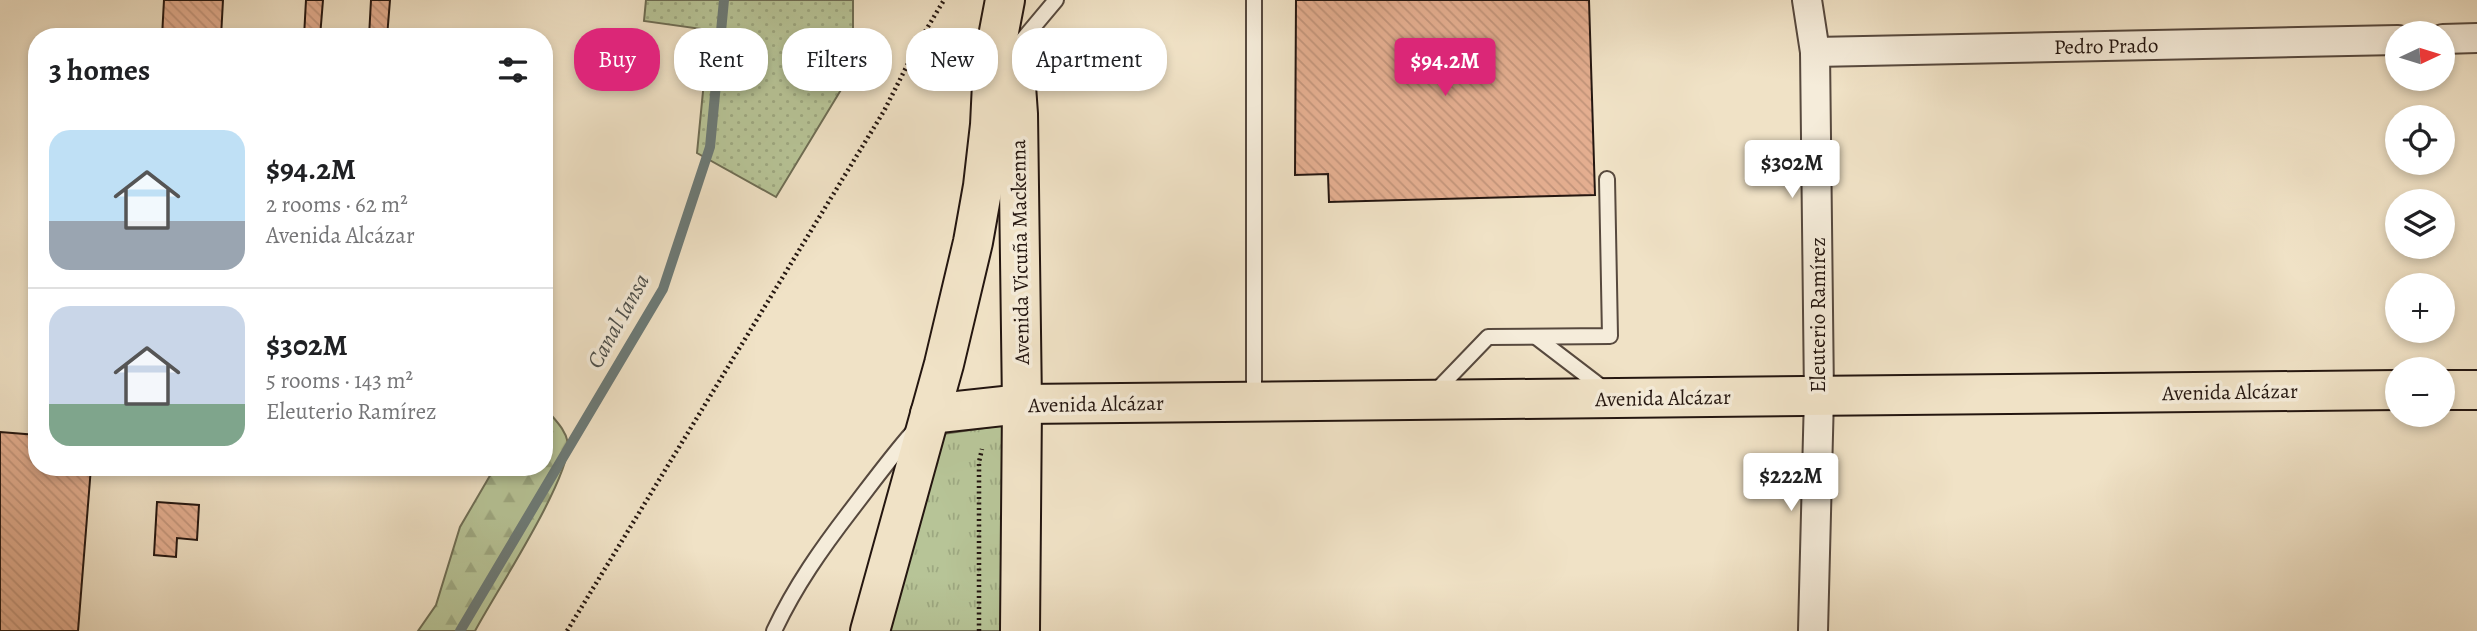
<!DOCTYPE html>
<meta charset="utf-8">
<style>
body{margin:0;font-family:Alegreya,serif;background:#f6f6f6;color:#202124;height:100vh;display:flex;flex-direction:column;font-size:26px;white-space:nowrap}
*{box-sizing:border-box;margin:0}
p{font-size:23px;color:#757577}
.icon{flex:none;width:38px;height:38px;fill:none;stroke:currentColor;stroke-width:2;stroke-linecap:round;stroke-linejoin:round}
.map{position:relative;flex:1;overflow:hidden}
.drawer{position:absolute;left:28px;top:28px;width:525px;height:448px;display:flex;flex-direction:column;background:#fff;border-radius:28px;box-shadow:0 4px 10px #0003}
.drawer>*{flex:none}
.top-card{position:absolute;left:574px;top:28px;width:665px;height:63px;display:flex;gap:14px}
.needle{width:46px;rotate:86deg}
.controls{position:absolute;left:2385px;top:21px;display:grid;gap:14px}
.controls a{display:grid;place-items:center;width:70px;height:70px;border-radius:50%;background:#fff;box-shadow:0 4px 10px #0003;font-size:35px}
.price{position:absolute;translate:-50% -60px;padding:0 16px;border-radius:7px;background:#fff;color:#222;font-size:23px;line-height:46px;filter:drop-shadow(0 2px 4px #0008)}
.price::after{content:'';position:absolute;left:50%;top:42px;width:21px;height:16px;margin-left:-10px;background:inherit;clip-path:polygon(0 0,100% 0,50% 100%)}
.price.on{background:#db2777;color:#fff}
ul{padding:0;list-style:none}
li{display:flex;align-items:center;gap:21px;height:175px;padding:0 21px}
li+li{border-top:2px solid #e0e0e0}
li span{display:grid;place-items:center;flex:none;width:196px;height:140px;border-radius:21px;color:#555}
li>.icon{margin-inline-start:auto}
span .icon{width:84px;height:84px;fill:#fffc;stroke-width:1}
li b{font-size:30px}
h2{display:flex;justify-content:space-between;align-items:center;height:84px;padding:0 21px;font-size:30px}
.pill{padding:0 24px;border-radius:28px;background:#fff;box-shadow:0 4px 10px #0003;font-size:24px;line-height:63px}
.pill.on{background:#db2777;color:#fff}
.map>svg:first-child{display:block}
.grass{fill:url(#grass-dots);stroke:#6e6d54;stroke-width:2}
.forest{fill:url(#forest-firs);stroke:#6e6d54;stroke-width:2}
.park{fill:url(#park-tufts);stroke:#6e6d54;stroke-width:2}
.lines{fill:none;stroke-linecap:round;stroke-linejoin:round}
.stream{stroke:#6c7a77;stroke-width:10}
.building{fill:url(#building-back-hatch);stroke:#241610;stroke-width:2}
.service-casing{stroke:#57493e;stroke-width:18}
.minor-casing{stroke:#57493e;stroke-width:32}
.primary-casing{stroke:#241610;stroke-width:42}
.path{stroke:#241610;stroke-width:4.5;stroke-dasharray:2 3.5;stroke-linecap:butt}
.service{stroke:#f5ecda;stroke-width:14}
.minor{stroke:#f5ecda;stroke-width:28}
.primary{stroke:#f0e2c6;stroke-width:38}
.labels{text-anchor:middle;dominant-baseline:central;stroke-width:7;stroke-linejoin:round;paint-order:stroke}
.street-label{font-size:21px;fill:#241610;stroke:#f5ecda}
.water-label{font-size:23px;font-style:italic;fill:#4e504c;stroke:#f5ecda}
</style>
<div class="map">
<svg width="2477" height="631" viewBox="0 0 2477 631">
<defs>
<pattern id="grass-dots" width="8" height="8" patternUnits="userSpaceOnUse" patternTransform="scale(1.75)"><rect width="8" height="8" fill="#b7c497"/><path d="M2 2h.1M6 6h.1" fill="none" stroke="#9da881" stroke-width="1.8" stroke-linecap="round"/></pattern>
<pattern id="forest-firs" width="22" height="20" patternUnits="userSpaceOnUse" patternTransform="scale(1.75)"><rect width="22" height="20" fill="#b7c497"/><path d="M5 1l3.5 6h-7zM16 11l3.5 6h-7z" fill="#9da881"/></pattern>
<pattern id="park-tufts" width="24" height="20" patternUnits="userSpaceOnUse" patternTransform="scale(1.75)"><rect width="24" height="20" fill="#b7c497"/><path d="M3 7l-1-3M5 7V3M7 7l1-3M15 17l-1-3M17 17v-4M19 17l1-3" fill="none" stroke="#9da881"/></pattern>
<pattern id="building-back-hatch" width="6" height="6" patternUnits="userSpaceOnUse" patternTransform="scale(1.75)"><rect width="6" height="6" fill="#e4ae90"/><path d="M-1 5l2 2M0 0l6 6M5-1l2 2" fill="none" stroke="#c3957b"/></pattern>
</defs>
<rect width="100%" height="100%" fill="#f0e2c6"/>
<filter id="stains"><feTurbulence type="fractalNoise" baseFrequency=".00286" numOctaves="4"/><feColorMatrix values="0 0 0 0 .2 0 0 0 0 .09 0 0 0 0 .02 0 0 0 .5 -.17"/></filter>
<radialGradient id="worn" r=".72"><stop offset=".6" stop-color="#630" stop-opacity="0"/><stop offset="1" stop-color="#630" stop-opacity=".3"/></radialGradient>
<path class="grass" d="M646,0H853V70L776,197L697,153L709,30L644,21Z"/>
<path class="forest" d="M544,415L552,416C559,424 566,432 568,443C571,478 494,595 475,631H418L436,605L460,527L495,467H544Z"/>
<path class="park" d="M1005,425L1004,631H882L936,435Z"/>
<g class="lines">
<path class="stream" d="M460,631L663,289L710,147L724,0"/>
</g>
<g class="building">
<path d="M164,0H223L221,37H162Z"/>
<path d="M306,0H323L320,37H304Z"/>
<path d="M371,0H390L387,37H369Z"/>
<path d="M1296,0H1589L1595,195L1329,202L1328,174L1295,175Z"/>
<path d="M544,182H550L548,200L544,199Z"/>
<path d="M0,432L37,435V467H91L78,631H0Z"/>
<path d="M157,502L199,505L197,540L177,538L176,557L154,555Z"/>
</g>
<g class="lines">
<g class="service-casing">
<g id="service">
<path d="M1254,0V400"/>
<path d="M1014,50L1056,0"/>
<path d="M1536,337L1604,389"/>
<path d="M1435,392L1488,337L1610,336L1607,179"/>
<path d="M774,631C795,586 822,548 852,509C872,483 891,457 912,433"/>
</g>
</g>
<g class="minor-casing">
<g id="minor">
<path d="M1807,0L1815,52L1819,396L1813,631"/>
<path d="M2443,39L2477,38"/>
<path d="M1815,52L2398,40"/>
</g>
</g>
<g class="primary-casing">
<g id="primary">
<path d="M1014,58L1018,114L1022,404L1020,631"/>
<path d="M2443,390H2477"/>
<path d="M930,414L1022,404L2398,390"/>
<path d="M870,631L944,364L973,242L983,186L990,125L993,63L1005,0"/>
</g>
</g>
<g class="path">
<path d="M567,631L884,111L920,40L944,0"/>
<path d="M979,631V462L982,449"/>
</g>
<use href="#service" class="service"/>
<use href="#minor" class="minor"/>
<use href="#primary" class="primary"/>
</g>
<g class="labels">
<g class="street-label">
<text transform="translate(2106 46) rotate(-1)">Pedro Prado</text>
<text transform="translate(1020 252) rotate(-91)">Avenida Vicuña Mackenna</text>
<text transform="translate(1818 315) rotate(-90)">Eleuterio Ramírez</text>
<text transform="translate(2230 392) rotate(-1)">Avenida Alcázar</text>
<text transform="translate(1663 398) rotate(-1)">Avenida Alcázar</text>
<text transform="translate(1096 404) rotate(-1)">Avenida Alcázar</text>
</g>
<g class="water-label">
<text transform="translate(618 321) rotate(-61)">Canal Iansa</text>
</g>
</g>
<rect width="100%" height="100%" filter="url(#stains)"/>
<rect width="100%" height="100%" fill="url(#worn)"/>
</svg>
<div class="controls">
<a><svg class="needle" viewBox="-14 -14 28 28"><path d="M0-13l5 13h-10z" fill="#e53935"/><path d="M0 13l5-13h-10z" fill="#757577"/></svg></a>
<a><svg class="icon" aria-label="locate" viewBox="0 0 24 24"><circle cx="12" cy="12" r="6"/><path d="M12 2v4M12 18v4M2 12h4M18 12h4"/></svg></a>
<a><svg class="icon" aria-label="layers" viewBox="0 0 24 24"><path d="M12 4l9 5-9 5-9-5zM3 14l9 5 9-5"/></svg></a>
<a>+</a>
<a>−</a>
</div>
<b class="price on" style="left:1445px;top:98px">$94.2M</b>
<b class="price" style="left:1792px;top:200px">$302M</b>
<b class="price" style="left:1791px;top:513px">$222M</b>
<div class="top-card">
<a class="pill on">Buy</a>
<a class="pill">Rent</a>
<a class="pill">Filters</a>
<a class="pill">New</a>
<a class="pill">Apartment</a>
</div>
<section class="drawer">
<h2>3 homes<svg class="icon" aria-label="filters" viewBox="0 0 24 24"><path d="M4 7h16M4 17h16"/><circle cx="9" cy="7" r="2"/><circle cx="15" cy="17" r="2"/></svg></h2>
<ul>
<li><span style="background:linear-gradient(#bfe0f5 65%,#9aa5b1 0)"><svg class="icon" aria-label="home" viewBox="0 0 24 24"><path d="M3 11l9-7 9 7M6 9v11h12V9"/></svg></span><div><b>$94.2M</b><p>2 rooms · 62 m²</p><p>Avenida Alcázar</p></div></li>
<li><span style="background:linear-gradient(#c9d6e8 70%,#7fa58c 0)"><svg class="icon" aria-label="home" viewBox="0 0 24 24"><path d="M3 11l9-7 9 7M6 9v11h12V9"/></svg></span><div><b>$302M</b><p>5 rooms · 143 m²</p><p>Eleuterio Ramírez</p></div></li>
</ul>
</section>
</div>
